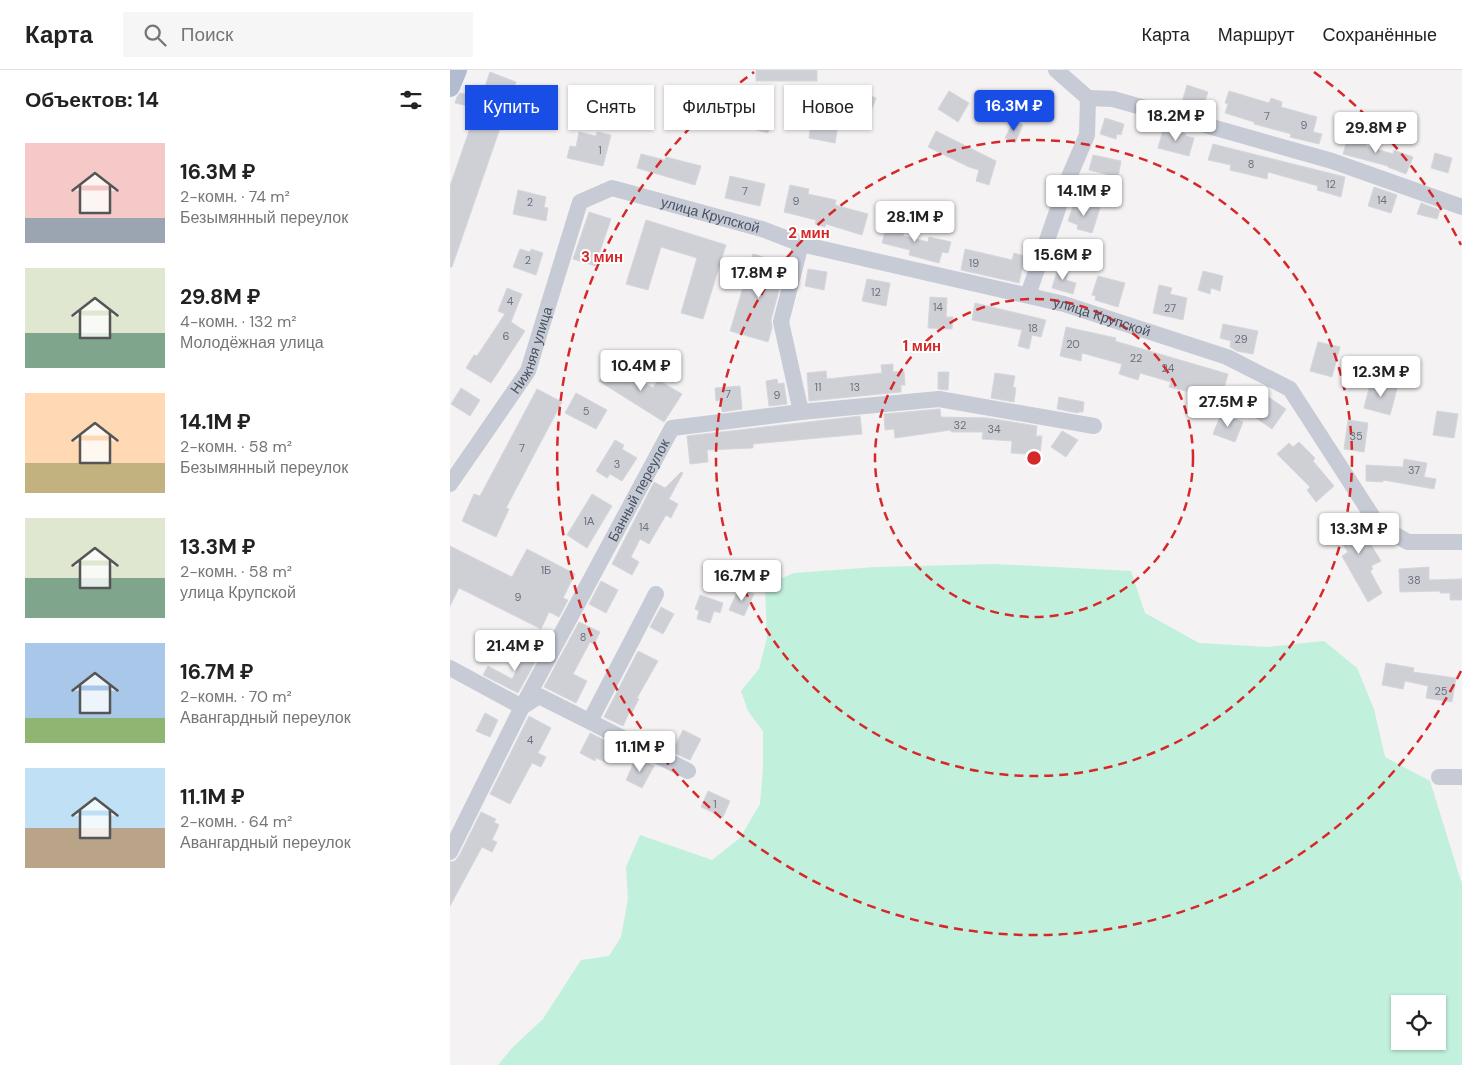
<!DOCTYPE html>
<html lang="ru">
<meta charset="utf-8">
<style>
body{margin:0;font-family:"DM Sans",sans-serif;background:#f6f6f6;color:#222;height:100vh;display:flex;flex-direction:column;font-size:19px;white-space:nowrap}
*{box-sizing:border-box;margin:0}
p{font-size:16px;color:#767676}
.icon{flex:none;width:28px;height:28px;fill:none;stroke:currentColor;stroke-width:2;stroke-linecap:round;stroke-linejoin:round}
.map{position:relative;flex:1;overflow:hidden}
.sheet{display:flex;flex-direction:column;background:#fff;width:450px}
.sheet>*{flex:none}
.banner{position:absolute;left:15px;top:15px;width:475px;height:45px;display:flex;gap:10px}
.tools{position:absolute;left:941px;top:925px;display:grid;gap:10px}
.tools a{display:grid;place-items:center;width:55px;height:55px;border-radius:0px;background:#fff;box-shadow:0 1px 4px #0004;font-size:25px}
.price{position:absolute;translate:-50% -42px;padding:0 11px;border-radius:5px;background:#fff;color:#222;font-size:16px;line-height:32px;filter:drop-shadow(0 1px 2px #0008)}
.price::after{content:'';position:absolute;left:50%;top:30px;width:15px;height:11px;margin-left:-8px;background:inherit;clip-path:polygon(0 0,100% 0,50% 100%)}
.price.active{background:#194ee6;color:#fff}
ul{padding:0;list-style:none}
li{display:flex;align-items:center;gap:15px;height:125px;padding:0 25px}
li span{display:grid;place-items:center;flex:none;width:140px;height:100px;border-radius:0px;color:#555}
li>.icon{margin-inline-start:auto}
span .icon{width:60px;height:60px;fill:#fffc;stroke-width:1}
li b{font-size:21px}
h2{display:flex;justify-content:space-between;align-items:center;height:60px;padding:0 25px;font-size:21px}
.tag{padding:0 18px;border-radius:0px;background:#fff;box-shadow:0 1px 4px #0004;font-size:18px;line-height:45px}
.tag.active{background:#194ee6;color:#fff}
header{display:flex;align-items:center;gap:30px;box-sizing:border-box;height:70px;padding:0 25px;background:#fff;border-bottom:1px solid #e0e0e0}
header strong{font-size:24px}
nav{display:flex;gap:28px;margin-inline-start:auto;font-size:18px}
.search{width:350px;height:45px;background:#f6f6f6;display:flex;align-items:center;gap:12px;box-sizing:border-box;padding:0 18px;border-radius:0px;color:#767676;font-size:19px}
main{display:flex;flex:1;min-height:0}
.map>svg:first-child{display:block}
.green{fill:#c1f0dc;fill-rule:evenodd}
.building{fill:#ced0d6;stroke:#d6d7dd}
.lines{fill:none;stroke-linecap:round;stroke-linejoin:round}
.minor{stroke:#c6cbd6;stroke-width:16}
.major{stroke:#b2bcd0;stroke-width:20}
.ring{fill:none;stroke:#d62828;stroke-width:2.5;stroke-dasharray:9 6}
.labels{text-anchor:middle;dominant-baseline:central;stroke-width:4;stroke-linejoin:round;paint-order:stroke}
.number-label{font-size:11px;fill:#6a717e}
.street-label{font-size:14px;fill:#495160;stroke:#fff}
.centre{fill:#d62828;stroke:#fff;stroke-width:2.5}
.ring-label{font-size:15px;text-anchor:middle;font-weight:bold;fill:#d62828;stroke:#fff;stroke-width:4;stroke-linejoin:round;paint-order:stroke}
</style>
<header>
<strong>Карта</strong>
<div class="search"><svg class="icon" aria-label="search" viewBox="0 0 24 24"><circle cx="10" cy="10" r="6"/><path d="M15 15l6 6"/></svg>Поиск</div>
<nav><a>Карта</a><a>Маршрут</a><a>Сохранённые</a></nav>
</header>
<main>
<section class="sheet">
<h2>Объектов: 14<svg class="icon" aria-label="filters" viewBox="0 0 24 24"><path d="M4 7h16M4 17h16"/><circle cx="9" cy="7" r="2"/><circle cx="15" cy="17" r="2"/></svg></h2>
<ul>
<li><span style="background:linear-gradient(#f6c9c9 75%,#9aa5b1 0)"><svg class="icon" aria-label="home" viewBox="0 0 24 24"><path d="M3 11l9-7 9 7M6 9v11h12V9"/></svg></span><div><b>16.3M ₽</b><p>2-комн. · 74 m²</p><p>Безымянный переулок</p></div></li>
<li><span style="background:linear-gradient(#dfe7d0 65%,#7fa58c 0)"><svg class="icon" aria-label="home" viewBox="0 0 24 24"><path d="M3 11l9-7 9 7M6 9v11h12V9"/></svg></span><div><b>29.8M ₽</b><p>4-комн. · 132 m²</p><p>Молодёжная улица</p></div></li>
<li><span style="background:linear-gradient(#ffd9b3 70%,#c2b280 0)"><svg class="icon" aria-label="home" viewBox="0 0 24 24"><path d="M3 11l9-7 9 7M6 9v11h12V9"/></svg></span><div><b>14.1M ₽</b><p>2-комн. · 58 m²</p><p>Безымянный переулок</p></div></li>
<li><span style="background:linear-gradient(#dfe7d0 60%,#7fa58c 0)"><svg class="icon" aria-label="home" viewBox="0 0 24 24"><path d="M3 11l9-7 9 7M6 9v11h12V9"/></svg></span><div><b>13.3M ₽</b><p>2-комн. · 58 m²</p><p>улица Крупской</p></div></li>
<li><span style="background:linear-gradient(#a9c7e8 75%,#8fb573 0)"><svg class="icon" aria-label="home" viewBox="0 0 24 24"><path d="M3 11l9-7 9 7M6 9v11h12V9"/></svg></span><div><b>16.7M ₽</b><p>2-комн. · 70 m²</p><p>Авангардный переулок</p></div></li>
<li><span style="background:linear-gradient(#bfe0f5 60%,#b9a48a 0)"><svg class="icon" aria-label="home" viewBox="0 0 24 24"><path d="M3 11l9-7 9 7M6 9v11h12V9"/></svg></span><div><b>11.1M ₽</b><p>2-комн. · 64 m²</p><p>Авангардный переулок</p></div></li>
</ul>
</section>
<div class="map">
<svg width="1012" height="995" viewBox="0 0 1012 995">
<rect width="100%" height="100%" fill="#f4f2f2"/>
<path class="green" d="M545,494L681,501L695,543L749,573L817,577L874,571L907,598L924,639L935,687L980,711L1012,814V995H48L62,978L93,949L131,890L159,886L171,867L178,829L176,797L190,765L262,790L290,768L310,734L313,698V661L298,641L291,621L309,599L317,568L315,515L344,503L426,497ZM950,934H988V971H950Z"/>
<g class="building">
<rect x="306" y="0" width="61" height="11"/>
<path d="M40,2L66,12L2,197H0V116L27,38L5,33L7,27L10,23L31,28Z"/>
<path d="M737,15L758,22L753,37L732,32Z"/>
<path d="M403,19L426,28L417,52L387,41L392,28L399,30Z"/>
<path d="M499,21L519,33L508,52L488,39Z"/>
<path d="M779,21L819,33L821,28L832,32L831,37L867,47L863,62L872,64L869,74L840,67L841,64L804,54V52L775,43L778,34L775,33Z"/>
<path d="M247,22L277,27L275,38L268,37L267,46L244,42Z"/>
<path d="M304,28L324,33L318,63L303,59L306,42L301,40Z"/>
<path d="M356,37L390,43L385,73L359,68L361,54L354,53Z"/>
<path d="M655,48L674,54L671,65L667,64L666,69L650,64Z"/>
<path d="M564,50L573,55L565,73L555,68Z"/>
<path d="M714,57L736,64L735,66L744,68L739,86L708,78Z"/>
<path d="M486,61L546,91L539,115L526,111L529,100L519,97L478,77Z"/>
<path d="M129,62L146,66L147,62L161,65L153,96L117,88L120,76L126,77Z"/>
<path d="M899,63L919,68L916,76L943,84L944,80L963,87L956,104L938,97V96L893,84Z"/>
<path d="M763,74L895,107L891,127L867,120L868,116L818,102L817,109L780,100L781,95L758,90Z"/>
<path d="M985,83L1002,88L998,103L981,98Z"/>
<path d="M191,84L215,90L216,87L251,96L245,115L187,98Z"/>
<path d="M643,85L671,91L668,107L639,100Z"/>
<path d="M280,106L315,114L310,136L275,128Z"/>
<path d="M340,115L359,119L358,124L386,130L385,135L418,144L412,165L376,154L375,157L365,154L366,150L334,142Z"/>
<path d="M924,117L947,125L941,143L918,136Z"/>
<path d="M68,120L96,127L94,137L98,138L96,151L63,144Z"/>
<path d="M624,133L635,136L636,133L650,138L642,163L627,159L628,155L618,151Z"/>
<path d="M971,133L990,140L987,149L967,144Z"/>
<path d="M139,142L161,149L145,196L123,189Z"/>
<path d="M439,148L456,153L453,166L478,172L479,167L501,172L498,183L492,182L489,193L459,185L460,180L432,173Z"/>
<path d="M196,150L276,175L253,249L231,243L247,188L211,177L198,220L176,214Z"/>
<path d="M70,179L80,182L81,179L93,183L86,205L63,197Z"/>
<path d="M515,179L562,190L564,183L575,186L569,213L511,200Z"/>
<path d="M303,184L336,194L321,250L322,258L318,272L280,261Z"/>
<path d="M609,195L619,198L616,210L626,213L623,224L602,218Z"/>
<path d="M358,199L377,202L374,220L355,216Z"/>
<path d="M753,201L773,206L770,221L761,218L760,224L748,220Z"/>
<path d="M648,206L675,213L668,237L645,230L646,226L642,225Z"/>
<path d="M417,209L440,213L436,236L412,231Z"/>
<path d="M709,215L722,218L720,224L737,228L733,250L703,243Z"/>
<path d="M57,218L72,224L61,252L75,261L41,313L16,298L24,285L27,286L55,244L48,241Z"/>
<path d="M480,227L497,228L496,247H503L502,259L478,258Z"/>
<path d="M525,233L596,250L591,267L582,265L579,279L568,276L572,260L522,250Z"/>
<path d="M773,254L808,261L803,284L787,281L780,277L781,271L770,268Z"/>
<path d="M616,257L666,268L665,271L778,304L772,325L753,319L749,330L739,327L740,322L719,317L721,312L690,303L688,310L669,304L672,294L632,283L631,291L610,286Z"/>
<path d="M868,272L890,277L882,307L860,301Z"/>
<path d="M161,291L203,318L208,310L232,324L214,352L149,311Z"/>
<path d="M443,294V302L454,301L455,315H451V322L359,331L357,303L376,301L377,309L432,303L431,295Z"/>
<path d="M488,302H499L498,320L488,319Z"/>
<path d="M545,303L565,306L563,317L566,318L564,332L541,328Z"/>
<path d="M327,309L328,314L334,313L337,334L319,336L316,311Z"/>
<path d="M933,311L948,315L940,345L914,338L920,314L931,317Z"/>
<path d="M290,316L292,339L272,342L271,330L266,331L265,318Z"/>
<path d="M11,318L30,330L20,346L1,334Z"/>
<path d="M87,319L112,332L56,438L59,439L46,467L12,451L24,424L30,426Z"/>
<path d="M126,323L157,340L146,359L115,343Z"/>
<path d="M817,326L836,339L822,359L803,346Z"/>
<path d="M609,327L634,332L633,342H628V343L607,339Z"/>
<path d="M489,339H490L491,347L538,348L587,356L586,366H592L590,385L561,383L562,371L532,369L533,362H501V360L445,368L444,359L435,360L434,344Z"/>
<path d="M987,341L1008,344L1004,368L983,365Z"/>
<path d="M771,344L793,352L785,372L763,364Z"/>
<path d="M410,346L412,364L303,374V378L257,380L258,392L240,394L237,366Z"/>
<path d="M898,350L918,353L914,382L894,379Z"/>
<path d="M612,361L628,370L616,387L601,377Z"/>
<path d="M165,370L174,375L172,379L187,388L172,411L160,404L157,408L146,401Z"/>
<path d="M849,372L865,388L863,391L884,416L866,432L857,420L860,417L827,384L839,373L843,377Z"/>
<path d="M954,389L977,393L974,407L986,409L984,419L933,410V412L916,411V395L953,397Z"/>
<path d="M231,402L233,403L219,429L228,434L221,448L216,445L199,474L190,469L181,487L189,492L182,505L162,494L204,412L215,418Z"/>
<path d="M142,424L162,436L137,478L117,465Z"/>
<path d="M901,443L931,491L921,496L923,499L920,501L932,523L918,532L892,486L898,482L881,456Z"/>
<path d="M0,476L62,507L77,479L125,504L113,528L118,530L109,547L99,542L91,559L9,518L0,536Z"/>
<path d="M979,497V510L1012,509V530H1000V523H990V521L950,522L949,499Z"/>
<path d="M151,511L168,520L156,543L139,534Z"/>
<path d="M289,518L304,524L294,546L279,540Z"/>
<path d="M250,525L273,533L270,543L264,541L260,553L247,549L249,541L245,539Z"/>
<path d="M211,537L224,544L213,564L200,557Z"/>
<path d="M129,552L150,562L144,574L140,572L123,604L137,611L126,633L94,617Z"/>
<path d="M79,577L90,583L68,623L33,605L38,596L62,609Z"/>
<path d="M188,581L208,591L187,628L189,629L182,642L180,641L173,656L154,647Z"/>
<path d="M936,593L964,598L963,602L1006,608L1002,632L976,628L978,616L955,611L953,619L932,615Z"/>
<path d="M35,643L48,650L40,667L26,661Z"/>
<path d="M79,646L101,658L88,683L96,687L91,697L82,693L60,734L40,724Z"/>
<path d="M233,660L251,669L240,690L222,682Z"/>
<path d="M140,663L166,676L158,693L146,688L145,691L130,683Z"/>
<path d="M186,688L204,696L192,718L176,710Z"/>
<path d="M258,721L280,731L273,747L251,737Z"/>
<path d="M31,742L46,749L44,752L49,755L42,770L47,772L42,782L32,777L0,836V792L5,791L9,786Z"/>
</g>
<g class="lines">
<g class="minor">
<path d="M606,0L638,28"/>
<path d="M638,28L663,29L882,91L1012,137"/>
<path d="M351,174L331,252L351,342"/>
<path d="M578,225L619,107L637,65L638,28"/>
<path id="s1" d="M0,414L78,301L130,132L162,118L312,159L351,174L614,234L777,287L840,319L928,455L958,472H1012"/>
<path d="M0,598L72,637L89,626L238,701"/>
<path d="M140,651L206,524"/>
<path d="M989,707H1012"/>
<path id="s2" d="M0,782L72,637L222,358L351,342L489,329L644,356"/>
</g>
<path class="major" d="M0,17L7,0"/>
</g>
<g class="ring">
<circle cx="584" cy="388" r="159"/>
<circle cx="584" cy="388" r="318"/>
<path d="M1011 601A477 477 0 1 1 304 2M864 2A477 477 0 0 1 1011 175"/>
</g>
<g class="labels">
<g class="number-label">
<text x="817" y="46">7</text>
<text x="854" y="55">9</text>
<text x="150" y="80">1</text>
<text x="801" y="94">8</text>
<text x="881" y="114">12</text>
<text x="295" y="121">7</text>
<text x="932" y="130">14</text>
<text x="346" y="131">9</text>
<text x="80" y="132">2</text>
<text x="78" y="190">2</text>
<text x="524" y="193">19</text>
<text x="426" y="222">12</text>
<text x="60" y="231">4</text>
<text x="488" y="237">14</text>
<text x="720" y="238">27</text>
<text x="583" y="258">18</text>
<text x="56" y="266">6</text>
<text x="791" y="269">29</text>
<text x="623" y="274">20</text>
<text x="686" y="288">22</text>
<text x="718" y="298">24</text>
<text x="368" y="317">11</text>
<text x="405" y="317">13</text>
<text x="278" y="324">7</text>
<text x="327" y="325">9</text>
<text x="136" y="341">5</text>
<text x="510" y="355">32</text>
<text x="544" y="359">34</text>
<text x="906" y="366">35</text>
<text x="72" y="378">7</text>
<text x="167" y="394">3</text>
<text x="964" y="400">37</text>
<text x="139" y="451">1А</text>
<text x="194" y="457">14</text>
<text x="96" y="500">1Б</text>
<text x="964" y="510">38</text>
<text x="68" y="527">9</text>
<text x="133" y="567">8</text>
<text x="991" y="621">25</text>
<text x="80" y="670">4</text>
<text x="265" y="734">1</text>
</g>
<g class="street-label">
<text stroke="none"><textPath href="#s1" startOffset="451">улица Крупской</textPath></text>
<text stroke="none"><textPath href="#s1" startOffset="856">улица Крупской</textPath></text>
<text stroke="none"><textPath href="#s1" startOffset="158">Нижняя улица</textPath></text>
<text stroke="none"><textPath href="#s2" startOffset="408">Банный переулок</textPath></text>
</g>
</g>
<circle cx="584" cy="388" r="8" class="centre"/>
<g class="ring-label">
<text x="359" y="168">2 мин</text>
<text x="152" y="192">3 мин</text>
<text x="472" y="281">1 мин</text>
</g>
</svg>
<div class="tools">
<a><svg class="icon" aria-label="locate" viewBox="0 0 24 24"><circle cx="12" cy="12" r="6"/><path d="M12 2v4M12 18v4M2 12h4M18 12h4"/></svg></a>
</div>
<b class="price active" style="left:564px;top:62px">16.3M ₽</b>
<b class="price" style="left:726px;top:72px">18.2M ₽</b>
<b class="price" style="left:926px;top:84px">29.8M ₽</b>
<b class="price" style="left:634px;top:147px">14.1M ₽</b>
<b class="price" style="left:465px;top:173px">28.1M ₽</b>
<b class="price" style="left:613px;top:211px">15.6M ₽</b>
<b class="price" style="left:309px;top:229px">17.8M ₽</b>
<b class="price" style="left:191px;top:322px">10.4M ₽</b>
<b class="price" style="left:931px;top:328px">12.3M ₽</b>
<b class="price" style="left:778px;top:358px">27.5M ₽</b>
<b class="price" style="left:909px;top:485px">13.3M ₽</b>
<b class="price" style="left:292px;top:532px">16.7M ₽</b>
<b class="price" style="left:65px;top:602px">21.4M ₽</b>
<b class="price" style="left:190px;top:703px">11.1M ₽</b>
<div class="banner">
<a class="tag active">Купить</a>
<a class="tag">Снять</a>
<a class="tag">Фильтры</a>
<a class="tag">Новое</a>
</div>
</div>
</main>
